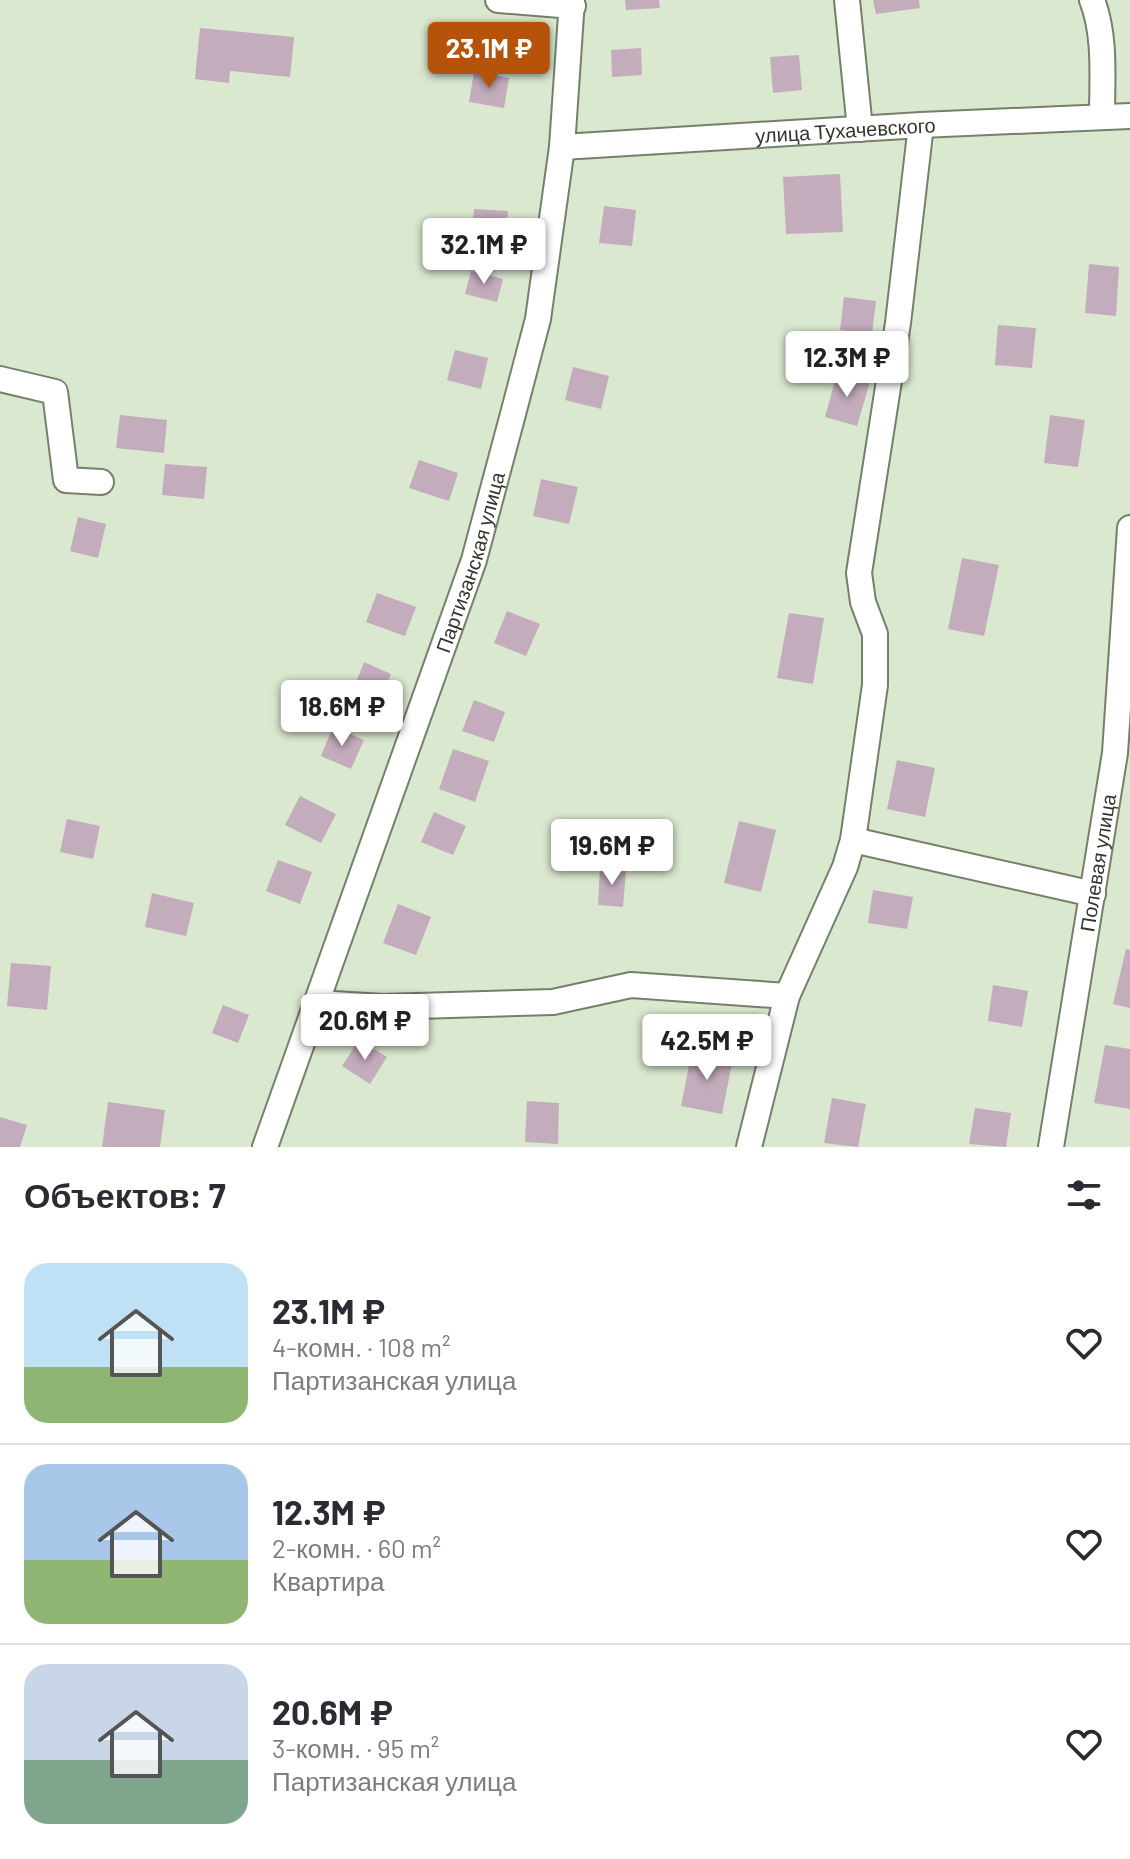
<!DOCTYPE html>
<html lang="ru">
<meta charset="utf-8">
<style>
body{margin:0;font-family:Barlow,sans-serif;background:#f7f7f7;color:#2b2b33;height:100vh;display:flex;flex-direction:column;font-size:30px;white-space:nowrap}
*{box-sizing:border-box;margin:0}
p{font-size:26px;color:#7c7c81}
.icon{flex:none;width:44px;height:44px;fill:none;stroke:currentColor;stroke-width:2;stroke-linecap:round;stroke-linejoin:round}
.map{position:relative;height:1147px;overflow:hidden}
.drawer{display:flex;flex-direction:column;background:#fff;flex:1}
.drawer>*{flex:none}
.price{position:absolute;translate:-50% -68px;padding:0 18px;border-radius:8px;background:#fff;color:#222;font-size:26px;line-height:52px;filter:drop-shadow(0 2px 4px #0008)}
.price::after{content:'';position:absolute;left:50%;top:48px;width:24px;height:18px;margin-left:-12px;background:inherit;clip-path:polygon(0 0,100% 0,50% 100%)}
.price.active{background:#b45309;color:#fff}
ul{padding:0;list-style:none}
li{display:flex;align-items:center;gap:24px;height:200px;padding:0 24px}
li+li{border-top:2px solid #e1e1e2}
li span{display:grid;place-items:center;flex:none;width:224px;height:160px;border-radius:24px;color:#555}
li>.icon{margin-inline-start:auto}
span .icon{width:96px;height:96px;fill:#fffc;stroke-width:1}
li b{font-size:34px}
h2{display:flex;justify-content:space-between;align-items:center;height:96px;padding:0 24px;font-size:34px}
.map>svg:first-child{display:block}
.building{fill:#c3acbc}
.lines{fill:none;stroke-linecap:round;stroke-linejoin:round}
.minor-casing{stroke:#75806b;stroke-width:28}
.minor{stroke:#fff;stroke-width:24}
.labels{text-anchor:middle;dominant-baseline:central;stroke-width:6;stroke-linejoin:round;paint-order:stroke}
.street-label{font-size:20px;fill:#31362d;stroke:#e8f5dd}
</style>
<div class="map">
<svg width="1130" height="1147" viewBox="0 0 1130 1147">
<rect width="100%" height="100%" fill="#dbe8d0"/>
<g class="building">
<path d="M625,0H659L660,8L626,10Z"/>
<path d="M873,0H919L920,8L876,14Z"/>
<path d="M200,28L294,37L290,77L230,71L229,83L195,79Z"/>
<path d="M641,48L642,75L612,77L611,50Z"/>
<path d="M799,55L802,90L773,93L770,57Z"/>
<path d="M474,72L509,78L504,108L469,102Z"/>
<path d="M840,174L843,232L786,234L783,177Z"/>
<path d="M604,206L636,210L632,246L599,243Z"/>
<path d="M474,209L508,211L505,245L471,242Z"/>
<path d="M1089,264L1119,267L1116,316L1085,313Z"/>
<path d="M471,271L503,279L497,302L465,294Z"/>
<path d="M844,297L876,301L872,334L840,330Z"/>
<path d="M998,325L1036,328L1032,368L995,365Z"/>
<path d="M455,350L488,358L481,389L447,380Z"/>
<path d="M573,367L609,376L601,409L565,400Z"/>
<path d="M837,373L870,382L857,426L825,417Z"/>
<path d="M120,415L167,420L164,453L116,448Z"/>
<path d="M1050,415L1085,420L1078,467L1044,463Z"/>
<path d="M419,460L458,473L449,501L409,488Z"/>
<path d="M165,464L207,467L204,499L162,495Z"/>
<path d="M541,479L578,487L569,524L533,516Z"/>
<path d="M78,517L106,524L98,558L70,551Z"/>
<path d="M962,558L999,565L984,636L948,629Z"/>
<path d="M377,593L416,607L405,636L366,622Z"/>
<path d="M507,611L540,624L526,656L494,643Z"/>
<path d="M789,613L824,618L813,684L777,678Z"/>
<path d="M364,662L391,674L380,701L353,690Z"/>
<path d="M474,700L505,712L494,742L462,731Z"/>
<path d="M333,727L364,740L351,769L321,756Z"/>
<path d="M453,749L489,761L475,802L439,789Z"/>
<path d="M897,760L935,768L925,817L887,809Z"/>
<path d="M300,796L336,814L321,843L285,825Z"/>
<path d="M434,812L466,826L453,855L421,842Z"/>
<path d="M67,819L100,826L93,859L60,852Z"/>
<path d="M739,821L776,830L761,892L724,883Z"/>
<path d="M278,860L312,872L300,904L266,891Z"/>
<path d="M600,868L626,870L623,907L598,905Z"/>
<path d="M873,890L913,897L907,929L868,923Z"/>
<path d="M152,893L194,903L186,936L145,927Z"/>
<path d="M398,904L431,917L416,955L383,943Z"/>
<path d="M1126,949L1130,950V1008L1113,1004Z"/>
<path d="M11,963L51,966L47,1010L7,1006Z"/>
<path d="M993,985L1028,991L1022,1027L988,1021Z"/>
<path d="M223,1005L249,1015L238,1043L212,1033Z"/>
<path d="M359,1040L387,1057L370,1084L342,1066Z"/>
<path d="M1105,1045L1130,1049V1109L1094,1103Z"/>
<path d="M692,1050L733,1058L722,1114L681,1106Z"/>
<path d="M832,1098L866,1104L858,1147L824,1143Z"/>
<path d="M527,1101L559,1103L558,1144L525,1142Z"/>
<path d="M108,1102L165,1110L160,1147H102Z"/>
<path d="M975,1108L1011,1113L1006,1147L969,1144Z"/>
<path d="M0,1117L27,1125L20,1147H0Z"/>
</g>
<g class="lines">
<g class="minor-casing">
<g id="minor">
<path d="M498,0L573,6"/>
<path d="M847,0L860,129"/>
<path d="M1092,0C1106,36 1102,79 1102,117"/>
<path id="s1" d="M562,147L921,125L1130,116"/>
<path d="M0,379L55,392L66,480L101,482"/>
<path d="M853,840L1093,894"/>
<path d="M317,1003L383,1007L553,1002L631,985L787,996"/>
<path id="s2" d="M265,1147L474,560L513,414L538,319L562,147L572,0"/>
<path d="M749,1147L787,996L845,867L853,840L875,685V634L863,602L859,573L898,323L921,125"/>
<path id="s3" d="M1051,1147L1115,753L1130,528"/>
</g>
</g>
<use href="#minor" class="minor"/>
</g>
<g class="labels">
<g class="street-label">
<text stroke="none"><textPath href="#s1" startOffset="284">улица Тухачевского</textPath></text>
<text stroke="none"><textPath href="#s2" startOffset="620">Партизанская улица</textPath></text>
<text stroke="none"><textPath href="#s3" startOffset="288">Полевая улица</textPath></text>
</g>
</g>
</svg>
<b class="price active" style="left:489px;top:90px">23.1M ₽</b>
<b class="price" style="left:484px;top:286px">32.1M ₽</b>
<b class="price" style="left:847px;top:399px">12.3M ₽</b>
<b class="price" style="left:342px;top:748px">18.6M ₽</b>
<b class="price" style="left:612px;top:887px">19.6M ₽</b>
<b class="price" style="left:365px;top:1062px">20.6M ₽</b>
<b class="price" style="left:707px;top:1082px">42.5M ₽</b>
</div>
<section class="drawer">
<h2>Объектов: 7<svg class="icon" aria-label="filters" viewBox="0 0 24 24"><path d="M4 7h16M4 17h16"/><circle cx="9" cy="7" r="2"/><circle cx="15" cy="17" r="2"/></svg></h2>
<ul>
<li><span style="background:linear-gradient(#bfe0f5 65%,#8fb573 0)"><svg class="icon" aria-label="home" viewBox="0 0 24 24"><path d="M3 11l9-7 9 7M6 9v11h12V9"/></svg></span><div><b>23.1M ₽</b><p>4-комн. · 108 m²</p><p>Партизанская улица</p></div><svg class="icon" aria-label="heart" viewBox="0 0 24 24"><path d="M12 20l-8-8c-3-5 5-10 8-4 3-6 11-1 8 4z"/></svg></li>
<li><span style="background:linear-gradient(#a9c7e8 60%,#8fb573 0)"><svg class="icon" aria-label="home" viewBox="0 0 24 24"><path d="M3 11l9-7 9 7M6 9v11h12V9"/></svg></span><div><b>12.3M ₽</b><p>2-комн. · 60 m²</p><p>Квартира</p></div><svg class="icon" aria-label="heart" viewBox="0 0 24 24"><path d="M12 20l-8-8c-3-5 5-10 8-4 3-6 11-1 8 4z"/></svg></li>
<li><span style="background:linear-gradient(#c9d6e8 60%,#7fa58c 0)"><svg class="icon" aria-label="home" viewBox="0 0 24 24"><path d="M3 11l9-7 9 7M6 9v11h12V9"/></svg></span><div><b>20.6M ₽</b><p>3-комн. · 95 m²</p><p>Партизанская улица</p></div><svg class="icon" aria-label="heart" viewBox="0 0 24 24"><path d="M12 20l-8-8c-3-5 5-10 8-4 3-6 11-1 8 4z"/></svg></li>
</ul>
</section>
